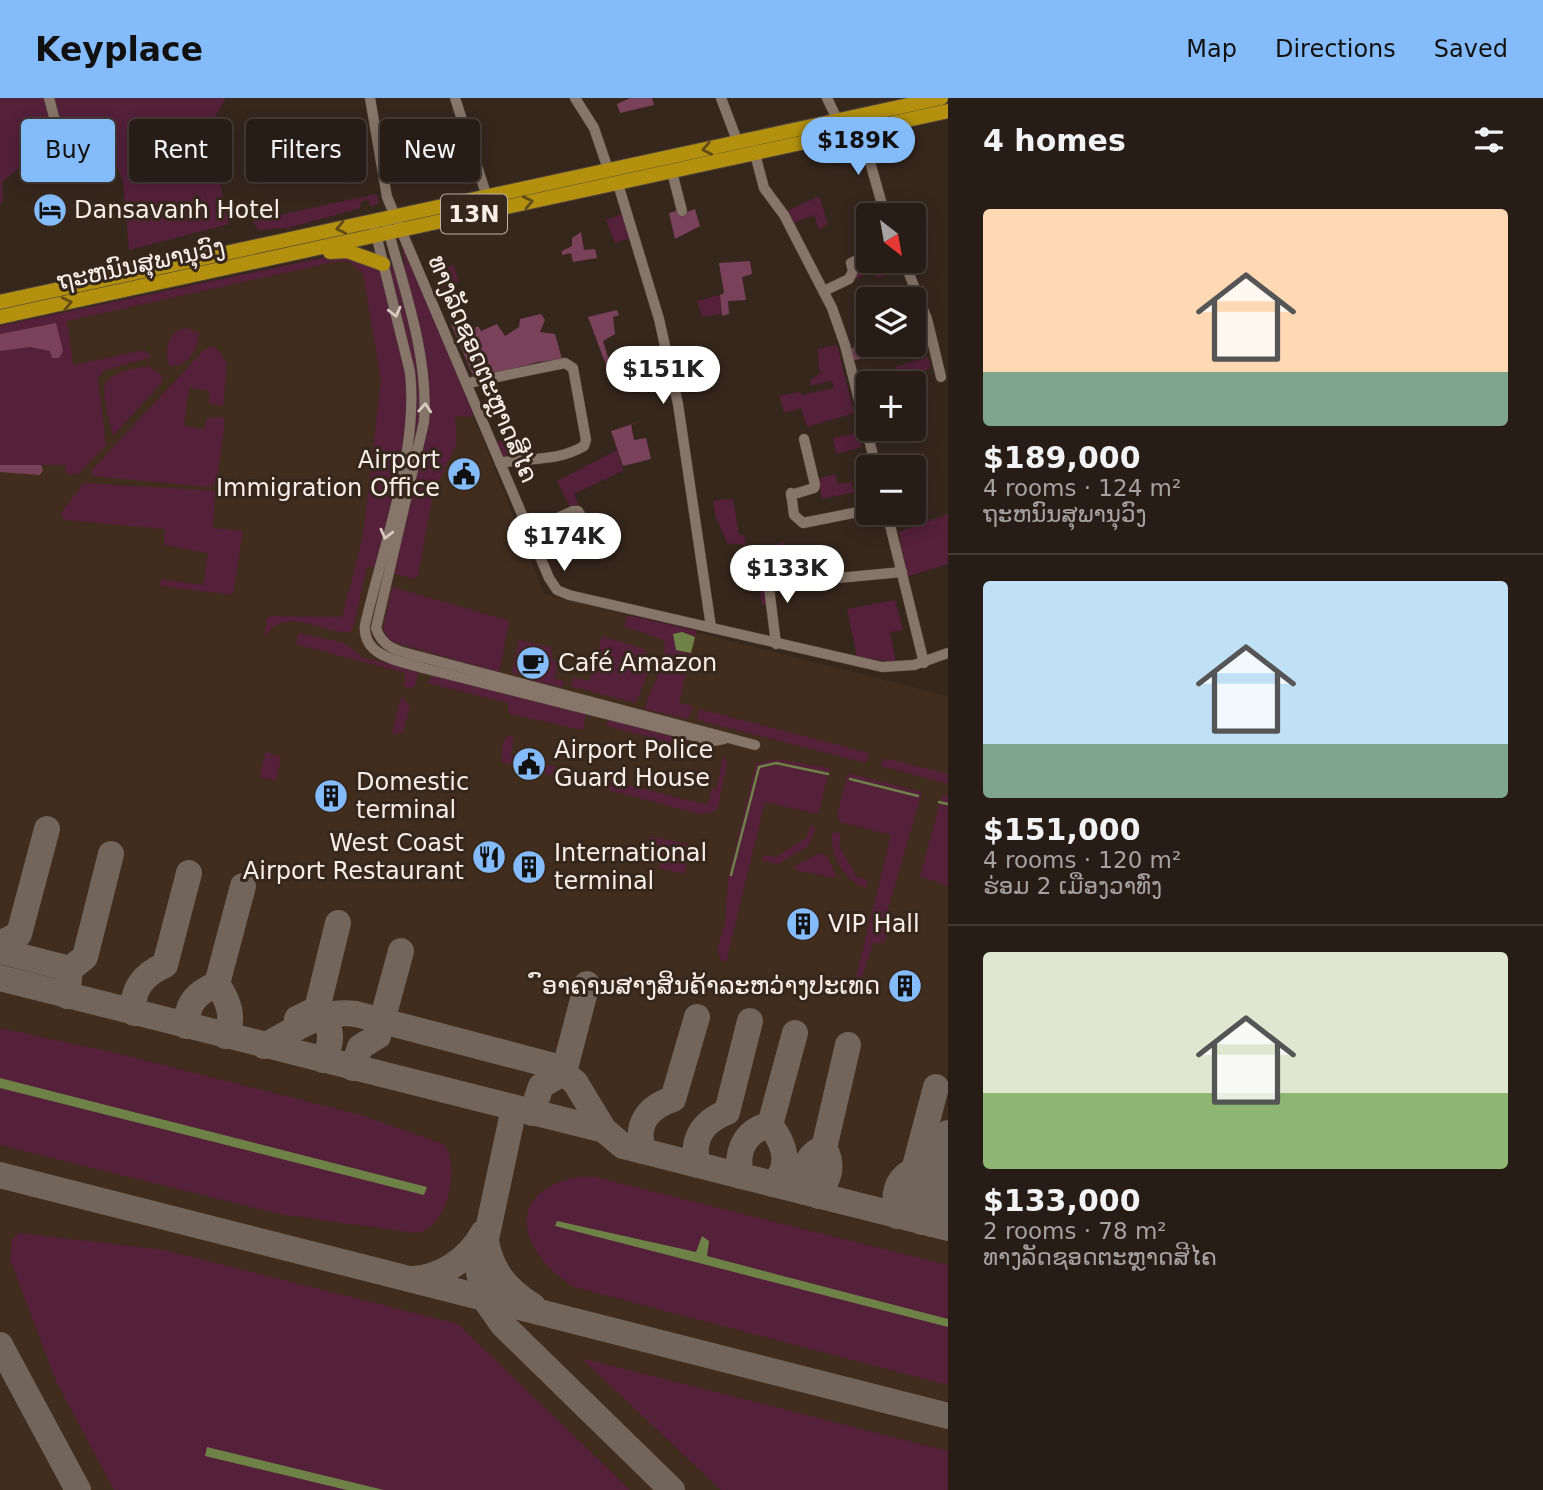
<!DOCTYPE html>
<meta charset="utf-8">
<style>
body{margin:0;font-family:"DejaVu Sans","Noto Sans Lao",sans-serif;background:#30261f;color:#f1f3f6;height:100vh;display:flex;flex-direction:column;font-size:26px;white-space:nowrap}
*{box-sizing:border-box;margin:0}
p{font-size:23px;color:#a5a2a1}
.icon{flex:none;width:38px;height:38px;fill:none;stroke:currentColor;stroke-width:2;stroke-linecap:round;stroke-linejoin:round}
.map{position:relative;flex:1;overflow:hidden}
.sheet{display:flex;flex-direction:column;background:#281d16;width:595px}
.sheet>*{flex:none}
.guide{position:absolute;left:21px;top:21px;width:665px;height:63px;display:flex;gap:14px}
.needle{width:46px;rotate:149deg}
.fabs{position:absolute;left:856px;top:105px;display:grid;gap:14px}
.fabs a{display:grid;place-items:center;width:70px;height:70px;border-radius:7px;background:#281d16;box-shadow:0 4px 18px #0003,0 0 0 2px #443b35;font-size:35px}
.price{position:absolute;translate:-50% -60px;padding:0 16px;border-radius:24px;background:#fff;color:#222;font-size:23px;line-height:46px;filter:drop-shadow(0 2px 4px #0008)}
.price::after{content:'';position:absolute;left:50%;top:42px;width:21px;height:16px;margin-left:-10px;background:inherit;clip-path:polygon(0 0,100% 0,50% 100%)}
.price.active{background:#84bcfb;color:#111}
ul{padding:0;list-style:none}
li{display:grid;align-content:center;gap:14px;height:371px;padding:0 35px}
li+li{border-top:2px solid #443b35}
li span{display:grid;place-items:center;height:217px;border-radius:7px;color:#555}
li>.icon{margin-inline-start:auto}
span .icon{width:126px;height:126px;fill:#fffc;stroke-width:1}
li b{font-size:30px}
h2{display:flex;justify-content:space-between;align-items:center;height:84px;padding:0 35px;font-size:30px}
.chip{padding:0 24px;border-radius:7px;background:#281d16;box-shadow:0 4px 18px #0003,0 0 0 2px #443b35;font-size:24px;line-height:63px}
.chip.active{background:#84bcfb;color:#111}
header{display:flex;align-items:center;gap:42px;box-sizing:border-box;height:98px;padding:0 35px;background:#84bcfb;color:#111}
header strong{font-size:33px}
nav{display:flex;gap:38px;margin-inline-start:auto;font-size:24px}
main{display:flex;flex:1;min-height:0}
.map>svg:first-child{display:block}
.built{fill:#412d1e}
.green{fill:#54203a}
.forest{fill:#7a415b}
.water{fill:#6e8248}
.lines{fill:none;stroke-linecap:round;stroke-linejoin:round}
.stream{stroke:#6e8248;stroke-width:2.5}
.taxiway{stroke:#72655c;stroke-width:26}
.minor-casing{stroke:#52453c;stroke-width:11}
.highway-casing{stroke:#52453c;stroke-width:16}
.minor{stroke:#867569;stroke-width:10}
.highway{stroke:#b3910e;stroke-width:14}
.oneway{stroke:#624c18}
.oneway2{stroke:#d6cac1}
.labels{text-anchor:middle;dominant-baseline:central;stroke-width:6;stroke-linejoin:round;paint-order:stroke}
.shield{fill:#36271d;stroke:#beb2aa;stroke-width:2}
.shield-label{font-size:23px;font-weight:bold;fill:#f8eee7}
.poi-label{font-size:24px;fill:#f8eee7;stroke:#36271d;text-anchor:start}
.street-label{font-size:24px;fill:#f8eee7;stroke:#36271d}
</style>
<header>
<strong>Keyplace</strong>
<nav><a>Map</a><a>Directions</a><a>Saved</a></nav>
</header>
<main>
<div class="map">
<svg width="948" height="1392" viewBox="0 0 948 1392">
<rect width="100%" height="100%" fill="#36271d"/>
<path class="built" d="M401,148L487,351L544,496L948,598V1392H0V236L339,163L350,164L363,176L405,165Z"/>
<g class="green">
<path d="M0,0H226L208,31L229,126L129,152L123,83L108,48L32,59L2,84L3,104L0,106Z"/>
<path d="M377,96L379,105L371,108L368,101L361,104L360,110L288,130L259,132L252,123Z"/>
<path d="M819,98L828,126L819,132L814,117L792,126L785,114Z"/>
<path d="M868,103L873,117L861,124L854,107Z"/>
<path d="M625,115L634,139L615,145L606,122Z"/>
<path d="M405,147L474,319L455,318L457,345L433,396L418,478L414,481L367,468L354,527L350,534C320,536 286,505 264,540L267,521L271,518L342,519L363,438L381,282L363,176L350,164L339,163L67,223L73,267L145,252L151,259L103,273L98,281L106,347L78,376L67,377L65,367H0V253L30,249L50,253L56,225L0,236V228L331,158L353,160L379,172L405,165L401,148Z"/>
<path d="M868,161L901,163L906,173L877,180L872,171L852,184L857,165Z"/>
<path d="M453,167L459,184L444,190L438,175Z"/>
<path d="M720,197L721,216L702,219L697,203Z"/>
<path d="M186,230L199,235C198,251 187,270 169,268C164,251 167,234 186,230Z"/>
<path d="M837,247L854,315L807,329L801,310L784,315L779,298L800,294L802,297L834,290L832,282L811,288L810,283L820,275L817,251Z"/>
<path d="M211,249L217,251L227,266L223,308L209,305L210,293L189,289L184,328L204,331L207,320L222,319L225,322L218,375L220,382L209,389L93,378L91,373L205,251Z"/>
<path d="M928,259L931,270L921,275L918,271L908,283H920L903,285L896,269Z"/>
<path d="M148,268L163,278L161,285L113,338C103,287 90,279 148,268Z"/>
<path d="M858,335L862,349L836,356L833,340Z"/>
<path d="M519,337L524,362L505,365L497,344Z"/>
<path d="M617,352L623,373L574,396L579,408L571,411L557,383Z"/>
<path d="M835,376L838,386L851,384L854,394L822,401L818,381Z"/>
<path d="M84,385L215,393L213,430L243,433L233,497L161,488V481L203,487L208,455L164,447L165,431L64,422L61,415Z"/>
<path d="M724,401H733L739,437H744L746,447L727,445L715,417L713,403Z"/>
<path d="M948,416V466L906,479L899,434Z"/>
<path d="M783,443L791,467L773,469V449Z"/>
<path d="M756,473H765L769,505L762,507Z"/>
<path d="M392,489L507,522L509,526L499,574L390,543L383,531Z"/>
<path d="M895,502L903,532L890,534L896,564L857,559L847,511Z"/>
<path d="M628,517L697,533L695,539L682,534L683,554L691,555L679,605L693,608L688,621L645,611C651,584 667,573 664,542L624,528Z"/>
<path d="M299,535L344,545L364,560L419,572L415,588L410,591L404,588L405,575L296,546Z"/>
<path d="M602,538L644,551C655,568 643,588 635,605L571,588L573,579L589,583Z"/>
<path d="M519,542L551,549L552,562L558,564L554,580L564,583L562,589L530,582L512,574Z"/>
<path d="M433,577L586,616L583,632L509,616L508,605L427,585Z"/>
<path d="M401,598L410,607L403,635L392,636Z"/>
<path d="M699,611L869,655L866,665L697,622Z"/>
<path d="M608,622L689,643L687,649L606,628Z"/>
<path d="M510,637L514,641L510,657L707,707L712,690L716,691L724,656L727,666L718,709L714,714L700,716L501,664L503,643Z"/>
<path d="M266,654L281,659L276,683L259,679Z"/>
<path d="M884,660L948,676V686L881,668Z"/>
<path d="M775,661L830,670L818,716L765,704L726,864L721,862L717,852L725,824L728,780L756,666Z"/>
<path d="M848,675L922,694L886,818L895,820L898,826L894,833L888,832L884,844L873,845L857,897L852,896L891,737L840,724L837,717Z"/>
<path d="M942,697L948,698V788L920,778Z"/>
<path d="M811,727L816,731L808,748L778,766L763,763L762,757L776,759L806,740Z"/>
<path d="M833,733L841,737L839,748L857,779L868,782L866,790C845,784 827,753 833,733Z"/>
<path d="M650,738L691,747L684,776L659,770L663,749L648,744Z"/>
<path d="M819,755L826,757L836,777L834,780L796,772L795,768Z"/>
<path d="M0,930L116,955L361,1017L441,1045C462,1058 450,1133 415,1135L279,1116L0,1047Z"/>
<path d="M577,1079H595L948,1167V1287L574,1189C522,1157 499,1096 577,1079Z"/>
<path d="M20,1135L164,1152L458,1226L630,1392H114L56,1283L10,1161L12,1141Z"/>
<path d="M581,1260L948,1353V1392H721Z"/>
</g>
<g class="forest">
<path d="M630,0H652L654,7L620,15L617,6Z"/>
<path d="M401,20L410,41L418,40L422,48L433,45L435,52L425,55L426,63L412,66L409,56L394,59L385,53L381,28Z"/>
<path d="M686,110L687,114L695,111L700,128L675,141L669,115Z"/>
<path d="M581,134L584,152L595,151L597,160L573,164L571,155L562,157V153L572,148V140Z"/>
<path d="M750,163L752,176L742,179L746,202L728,203L729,216L722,218L720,197L724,195L719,165Z"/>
<path d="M617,212L619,217L613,219L615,236L603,243L608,259L619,256L625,278L612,283L588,219Z"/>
<path d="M541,216L545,222L540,234L555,236L562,261L538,264L475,282L451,226L473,231L478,228L481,233L497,226L505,238L519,229L520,221Z"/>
<path d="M56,225L63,253L59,260H52L50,253L30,249L0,253V236Z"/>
<path d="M868,246L871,259L854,262L848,251Z"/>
<path d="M642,323L631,326L634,342L646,340L651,361L623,368L611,333Z"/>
<path d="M0,367H41L43,372L40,377L0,374Z"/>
</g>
<g class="water">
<path d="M682,534L695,539L691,555L676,552L673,536Z"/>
<path d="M0,980L427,1089L424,1097L0,990Z"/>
<path d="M557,1123L696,1154L702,1138L709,1143L707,1158L948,1221V1229L555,1128Z"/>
<path d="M207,1349L384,1392H347L205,1358Z"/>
</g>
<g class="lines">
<g class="stream">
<path d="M850,681L918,698"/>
<path d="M939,704L948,706"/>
<path d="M731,777L759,669L776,665L828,676"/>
</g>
<g class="taxiway">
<path d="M0,846L19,836L47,731"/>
<path d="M0,853L70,871"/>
<path d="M0,880L604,1032L623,1048L948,1130"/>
<path d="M217,886C228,902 236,920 225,938"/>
<path d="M67,898L70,871L85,859L111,756"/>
<path d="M317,911C332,927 334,943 323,962"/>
<path d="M134,915C131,891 144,876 165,867L189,775"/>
<path d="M297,921L317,911L338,825"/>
<path d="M186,928C187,905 196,895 217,886L243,788"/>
<path d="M264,948C296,932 319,911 356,916L554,968L575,984L604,1032"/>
<path d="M353,970L360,949L378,938L401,853"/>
<path d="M514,1010L479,1174L484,1200L503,1227L672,1392"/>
<path d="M532,1015L541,988L564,974L587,886"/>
<path d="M770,1027C784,1045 793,1068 773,1086"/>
<path d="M643,1053C635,1026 648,1009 673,1001L697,919"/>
<path d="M698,1067C690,1041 704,1023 727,1014L750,923"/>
<path d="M0,1077L948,1318"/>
<path d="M741,1078C735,1054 745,1032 770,1027L795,935"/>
<path d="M805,1094C801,1076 806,1056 824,1050L848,947"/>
<path d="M819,1098C828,1080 835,1068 824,1050"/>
<path d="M897,1118C893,1097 895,1082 914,1072L936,989"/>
<path d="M922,1124C909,1097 930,1092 938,1074C943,1062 945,1047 948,1035"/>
<path d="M932,1126C946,1110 948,1095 938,1076"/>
<path d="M486,1143C491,1173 507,1192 533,1208"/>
<path d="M413,1181C442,1179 469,1161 483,1135"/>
<path d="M0,1247L78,1392"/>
</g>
<g class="minor-casing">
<g id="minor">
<path d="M49,0L62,49"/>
<path d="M370,0L387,99L549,480L557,492L569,497L882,569L914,567L948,555"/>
<path d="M455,0L487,99"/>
<path d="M575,0L594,30L608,71"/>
<path d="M721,0L738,45"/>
<path d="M827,0L838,23"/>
<path d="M861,32L885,117"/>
<path d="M755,56L764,90L784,117L832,210L845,247L876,369"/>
<path d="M672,74L682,113"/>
<path d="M618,86L659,221L678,306L711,529"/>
<path d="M373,124L410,274C419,354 383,448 365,527C362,559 400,563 423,570L713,643L724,641"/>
<path d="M387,128C404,191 429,258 424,324L376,530C383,553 404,554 425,560L755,647"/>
<path d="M904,163L927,221L941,279"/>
<path d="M824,193L849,181L853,173L851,165L868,157"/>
<path d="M468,285L565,265L573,270L586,342L584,348C557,364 530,359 500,365"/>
<path d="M791,395L794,417L803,425L868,412"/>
<path d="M791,397L814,390L815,387L804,341"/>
<path d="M887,415L924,565"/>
<path d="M528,433L573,413H578L593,438H605"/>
<path d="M821,472L828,478L838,480L902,474"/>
<path d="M767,473L776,546"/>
</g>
</g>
<g class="highway-casing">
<g id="highway">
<path d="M330,154L347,153L383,166"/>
<path d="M0,204L941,0"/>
<path d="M0,219L948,13"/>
</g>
</g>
<use href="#minor" class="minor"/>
<use href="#highway" class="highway"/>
</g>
<defs><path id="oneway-chevron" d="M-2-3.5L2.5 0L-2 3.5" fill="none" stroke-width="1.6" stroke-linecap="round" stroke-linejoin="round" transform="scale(1.75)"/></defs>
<g class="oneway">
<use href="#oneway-chevron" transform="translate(707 51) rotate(169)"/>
<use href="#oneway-chevron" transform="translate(528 104) rotate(-12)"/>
<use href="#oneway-chevron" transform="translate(341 130) rotate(168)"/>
<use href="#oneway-chevron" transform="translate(67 205) rotate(-12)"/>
</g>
<g class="oneway2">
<use href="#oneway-chevron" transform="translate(395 214) rotate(76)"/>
<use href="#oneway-chevron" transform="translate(425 310) rotate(-86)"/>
<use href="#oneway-chevron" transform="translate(386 436) rotate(104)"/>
</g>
<defs>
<g id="hotel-disc" transform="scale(1.75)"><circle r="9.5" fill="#84bcfb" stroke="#36271d"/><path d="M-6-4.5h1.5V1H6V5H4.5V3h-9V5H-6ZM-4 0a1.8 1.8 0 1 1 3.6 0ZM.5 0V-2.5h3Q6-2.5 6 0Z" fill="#111"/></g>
<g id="civic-disc" transform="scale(1.75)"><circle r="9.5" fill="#84bcfb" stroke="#36271d"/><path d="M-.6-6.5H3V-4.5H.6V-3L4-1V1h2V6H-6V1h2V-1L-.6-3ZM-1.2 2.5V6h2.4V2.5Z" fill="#111"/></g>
<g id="cafe-disc" transform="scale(1.75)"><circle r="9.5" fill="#84bcfb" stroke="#36271d"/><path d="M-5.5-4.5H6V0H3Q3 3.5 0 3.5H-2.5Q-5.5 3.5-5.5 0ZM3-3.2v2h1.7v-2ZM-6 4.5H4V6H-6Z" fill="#111"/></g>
<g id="building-disc" transform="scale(1.75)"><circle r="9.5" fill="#84bcfb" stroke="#36271d"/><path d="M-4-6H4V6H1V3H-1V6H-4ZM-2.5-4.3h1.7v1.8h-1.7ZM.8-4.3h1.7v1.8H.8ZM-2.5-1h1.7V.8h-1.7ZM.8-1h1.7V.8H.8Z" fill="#111"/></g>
<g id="restaurant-disc" transform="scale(1.75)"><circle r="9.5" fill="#84bcfb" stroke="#36271d"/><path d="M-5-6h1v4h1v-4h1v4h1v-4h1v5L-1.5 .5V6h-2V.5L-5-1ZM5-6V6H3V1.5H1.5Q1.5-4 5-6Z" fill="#111"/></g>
</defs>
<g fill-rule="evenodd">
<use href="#hotel-disc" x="50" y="112"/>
<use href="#civic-disc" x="464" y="376"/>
<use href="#cafe-disc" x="533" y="565"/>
<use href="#civic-disc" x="529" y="666"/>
<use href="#building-disc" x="331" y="698"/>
<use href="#restaurant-disc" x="489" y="759"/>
<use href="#building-disc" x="529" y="769"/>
<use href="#building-disc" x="803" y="826"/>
<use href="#building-disc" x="905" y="888"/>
</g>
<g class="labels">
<rect class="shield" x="441" y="96.5" width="66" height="39" rx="5"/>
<g class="shield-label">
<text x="474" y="116">13N</text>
</g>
<g class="poi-label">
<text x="74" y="112">Dansavanh Hotel</text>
<text x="440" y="362" text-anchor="end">Airport<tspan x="440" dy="28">Immigration Office</tspan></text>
<text x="558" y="565">Café Amazon</text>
<text x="554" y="652">Airport Police<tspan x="554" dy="28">Guard House</tspan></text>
<text x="356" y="684">Domestic<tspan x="356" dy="28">terminal</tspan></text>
<text x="464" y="745" text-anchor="end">West Coast<tspan x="464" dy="28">Airport Restaurant</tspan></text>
<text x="554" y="755">International<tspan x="554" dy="28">terminal</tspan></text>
<text x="828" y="826">VIP Hall</text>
<text x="880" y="888" text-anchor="end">ົອາຄານສາງສິນຄ້າລະຫວ່າງປະເທດ</text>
</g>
<g class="street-label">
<text transform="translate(141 166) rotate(-12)">ຖະຫນົນສຸພານຸວົງ</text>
<text transform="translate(483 271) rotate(67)">ທາງລັດຊອດຕະຫຼາດສີໄຄ</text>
</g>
</g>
</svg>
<div class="fabs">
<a><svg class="needle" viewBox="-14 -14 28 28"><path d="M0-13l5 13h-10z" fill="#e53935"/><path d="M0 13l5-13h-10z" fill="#a5a2a1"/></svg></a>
<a><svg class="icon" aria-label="layers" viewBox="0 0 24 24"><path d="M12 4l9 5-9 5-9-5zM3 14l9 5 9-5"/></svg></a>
<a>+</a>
<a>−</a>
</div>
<b class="price active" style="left:858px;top:79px">$189K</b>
<b class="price" style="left:663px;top:308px">$151K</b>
<b class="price" style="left:564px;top:475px">$174K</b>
<b class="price" style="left:787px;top:507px">$133K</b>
<div class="guide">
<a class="chip active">Buy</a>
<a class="chip">Rent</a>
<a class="chip">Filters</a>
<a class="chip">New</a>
</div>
</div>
<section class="sheet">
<h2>4 homes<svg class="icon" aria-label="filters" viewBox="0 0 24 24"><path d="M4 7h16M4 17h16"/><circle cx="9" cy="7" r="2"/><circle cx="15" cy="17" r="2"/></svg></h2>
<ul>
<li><span style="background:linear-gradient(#ffd9b3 75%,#7fa58c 0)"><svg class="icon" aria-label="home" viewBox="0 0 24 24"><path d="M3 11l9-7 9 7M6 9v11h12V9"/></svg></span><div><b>$189,000</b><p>4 rooms · 124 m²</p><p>ຖະຫນົນສຸພານຸວົງ</p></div></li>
<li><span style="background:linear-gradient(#bfe0f5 75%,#7fa58c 0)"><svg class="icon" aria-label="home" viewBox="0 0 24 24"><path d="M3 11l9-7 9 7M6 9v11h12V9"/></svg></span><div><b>$151,000</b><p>4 rooms · 120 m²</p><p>ຮ່ອມ 2 ເມືອງວາທົ່ງ</p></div></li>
<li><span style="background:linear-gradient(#dfe7d0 65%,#8fb573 0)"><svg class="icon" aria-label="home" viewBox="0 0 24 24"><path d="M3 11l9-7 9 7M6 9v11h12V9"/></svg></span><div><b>$133,000</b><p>2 rooms · 78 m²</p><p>ທາງລັດຊອດຕະຫຼາດສີໄຄ</p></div></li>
</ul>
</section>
</main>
